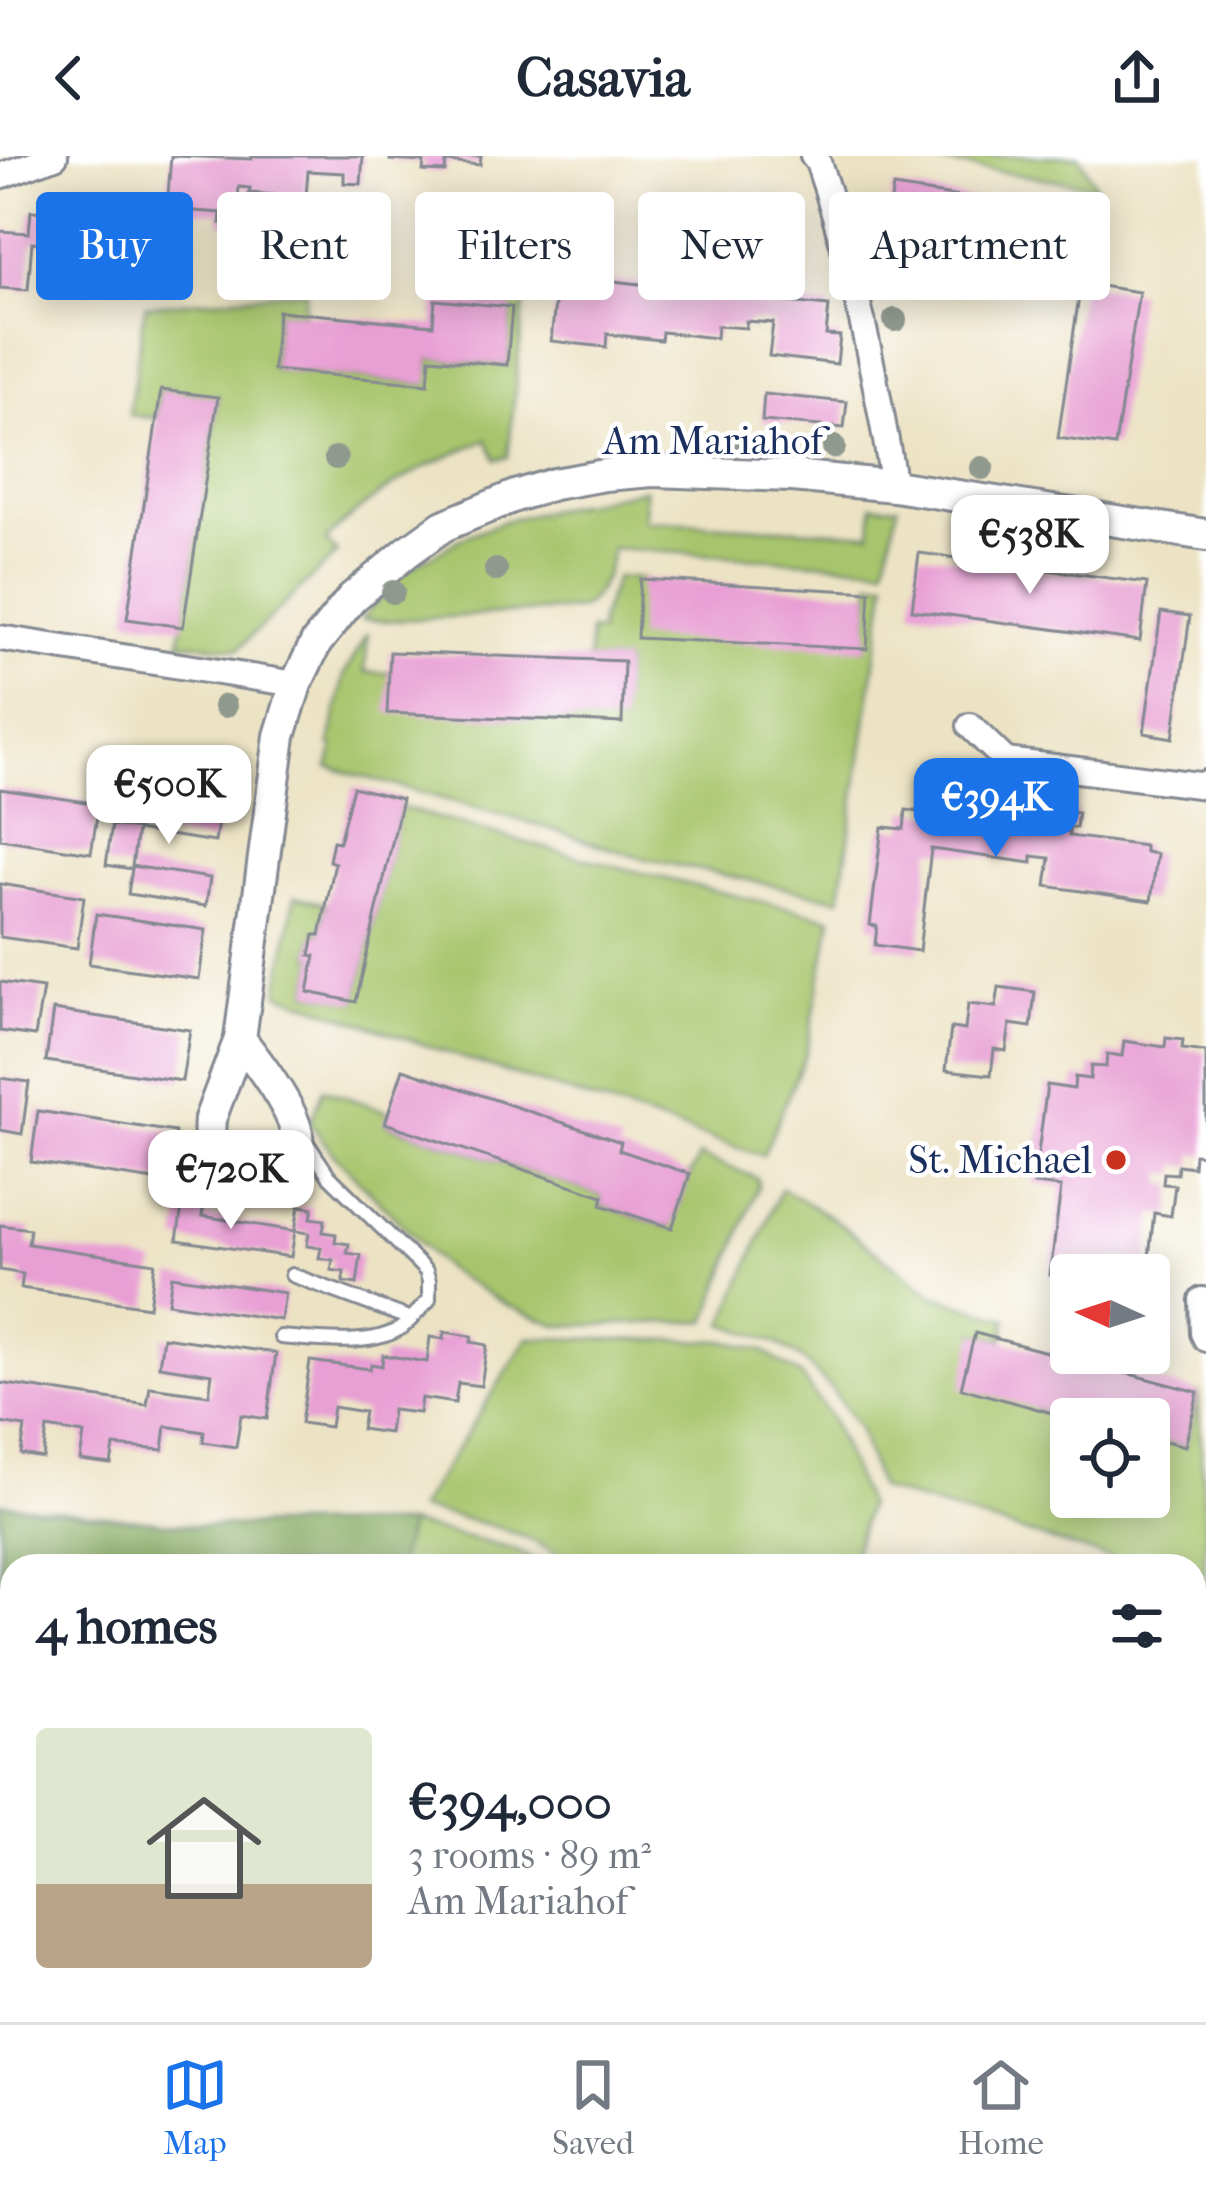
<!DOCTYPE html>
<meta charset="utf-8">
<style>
body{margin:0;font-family:"IM FELL French Canon",serif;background:#f2f2f3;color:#1f2937;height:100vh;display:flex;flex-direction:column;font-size:45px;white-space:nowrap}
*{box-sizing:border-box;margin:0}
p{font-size:39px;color:#747a83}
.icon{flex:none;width:66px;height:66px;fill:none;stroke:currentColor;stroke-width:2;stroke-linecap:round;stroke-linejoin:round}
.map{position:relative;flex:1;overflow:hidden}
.panel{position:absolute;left:0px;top:1398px;width:1206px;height:468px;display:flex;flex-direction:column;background:#fff;border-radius:36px 36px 0 0;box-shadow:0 6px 30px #0003}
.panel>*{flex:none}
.banner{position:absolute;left:36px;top:36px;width:1134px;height:108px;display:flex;gap:24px}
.needle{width:78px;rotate:273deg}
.fabs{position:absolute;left:1050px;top:1098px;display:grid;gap:24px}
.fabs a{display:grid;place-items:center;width:120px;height:120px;border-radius:12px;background:#fff;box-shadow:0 6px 30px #0003;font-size:60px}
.price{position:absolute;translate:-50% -102px;padding:0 27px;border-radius:24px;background:#fff;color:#222;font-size:39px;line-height:78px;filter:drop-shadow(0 3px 6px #0008)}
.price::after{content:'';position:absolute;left:50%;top:72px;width:36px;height:27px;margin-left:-18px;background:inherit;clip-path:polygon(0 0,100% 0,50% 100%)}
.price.active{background:#1a73e8;color:#fff}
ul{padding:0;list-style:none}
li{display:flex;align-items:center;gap:36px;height:300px;padding:0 36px}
li span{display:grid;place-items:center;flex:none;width:336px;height:240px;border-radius:12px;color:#555}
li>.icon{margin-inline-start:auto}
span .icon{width:144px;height:144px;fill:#fffc;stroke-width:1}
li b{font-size:51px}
h2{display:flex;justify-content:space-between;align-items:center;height:144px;padding:0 36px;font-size:51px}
.chip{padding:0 42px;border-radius:12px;background:#fff;box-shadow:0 6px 30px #0003;font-size:42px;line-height:108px}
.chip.active{background:#1a73e8;color:#fff}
header{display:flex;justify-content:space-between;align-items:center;height:156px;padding:0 36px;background:#fff;font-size:54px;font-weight:800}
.dock{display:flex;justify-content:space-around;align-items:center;height:168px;border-top:3px solid #e0e1e3;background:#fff;font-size:33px;color:#747a83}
.dock a{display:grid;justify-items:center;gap:6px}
.dock .active{color:#1a73e8}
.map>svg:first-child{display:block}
.green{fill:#a7c56c;stroke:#617a65;stroke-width:3}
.forest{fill:#85aa60;stroke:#506c5f;stroke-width:3}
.building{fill:#e89fd4}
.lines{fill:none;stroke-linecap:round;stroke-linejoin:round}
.service-casing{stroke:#848991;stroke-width:18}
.minor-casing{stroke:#848991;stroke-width:30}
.tertiary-casing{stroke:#848991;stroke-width:36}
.service{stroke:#fff;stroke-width:12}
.minor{stroke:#fff;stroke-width:24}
.tertiary{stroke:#fff;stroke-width:30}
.tree{fill:#90998e}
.poi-dot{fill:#c8321e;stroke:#fff;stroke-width:4.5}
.labels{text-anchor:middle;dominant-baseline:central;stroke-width:9;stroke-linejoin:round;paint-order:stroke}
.street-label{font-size:39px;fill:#1b2f5e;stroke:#fff}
.poi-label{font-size:39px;fill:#1b2f5e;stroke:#fff;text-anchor:end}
</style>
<header><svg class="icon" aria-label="back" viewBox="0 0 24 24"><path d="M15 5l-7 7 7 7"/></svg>Casavia<svg class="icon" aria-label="share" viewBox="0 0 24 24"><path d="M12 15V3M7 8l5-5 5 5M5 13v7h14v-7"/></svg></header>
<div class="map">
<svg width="1206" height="1866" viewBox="0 0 1206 1866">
<rect width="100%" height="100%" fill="#fff"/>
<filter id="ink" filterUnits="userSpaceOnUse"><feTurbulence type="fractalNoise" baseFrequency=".00833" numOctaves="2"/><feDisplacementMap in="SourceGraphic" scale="24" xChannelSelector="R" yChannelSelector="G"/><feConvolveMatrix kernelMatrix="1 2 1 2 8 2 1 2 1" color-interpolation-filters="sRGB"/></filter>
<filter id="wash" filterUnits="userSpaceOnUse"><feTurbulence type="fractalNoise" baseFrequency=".004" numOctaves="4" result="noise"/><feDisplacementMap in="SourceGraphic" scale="48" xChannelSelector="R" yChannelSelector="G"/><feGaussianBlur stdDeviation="2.7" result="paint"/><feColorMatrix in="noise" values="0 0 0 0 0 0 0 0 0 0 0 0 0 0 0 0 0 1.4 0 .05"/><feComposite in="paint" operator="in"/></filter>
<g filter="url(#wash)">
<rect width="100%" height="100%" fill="#ece3c4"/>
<g class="green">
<path d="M893,0H1079L1096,30Z"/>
<path d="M527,119L508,301L496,303L487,284C423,309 375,334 326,384L337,397L238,493L180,486L218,242L161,234L156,262L129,259L145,150L306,134L304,158L278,156L273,214L427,228L430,202L507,209L512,151L483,148V121Z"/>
<path d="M645,333L644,365L871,377L873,349L898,350L885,411L612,392C609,415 600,440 580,453L382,465L362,463L400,418L466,380L507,364Z"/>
<path d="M616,421L640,423L866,493L871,426L887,425L840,743L637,701L545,671L328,611L334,591L330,588L344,519L368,477L365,516L390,517L467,559L621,567L624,506L588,504L590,475L600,476V465Z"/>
<path d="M400,651C543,694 687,729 832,762L806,897L763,1000L445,896L278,837L295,740L326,748L320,779H314L310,799L315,800L308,836L356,845Z"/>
<path d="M323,933L389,956L386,968L603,1040L601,1049L671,1072L690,1018L700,1000L757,1022L758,1030L707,1165L559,1170L508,1150L447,1114L335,1000L310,967Z"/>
<path d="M781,1032L831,1061L932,1139L1007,1163L1003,1184L976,1177L1035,1253L1074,1263H1071V1341H1149V1281L1185,1290L1198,1236L1206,1384L1204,1429L1194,1427V1410H1136L879,1333L858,1272L832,1234L803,1204L777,1187L724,1168Z"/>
<path d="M528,1182L727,1185L763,1195L800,1219L830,1261L867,1350L850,1410H572C530,1374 471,1364 418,1353Z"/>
<path d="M409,1368L512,1393L547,1410H397Z"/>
<path d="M294,1854H629L628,1866H292Z"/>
</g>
<g class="forest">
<path d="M0,1347L195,1370L409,1368L397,1410H12V1759L0,1766Z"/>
<path d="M0,1827L12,1828V1854H294L292,1866H0Z"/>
</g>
<g id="blocks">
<g class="building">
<path d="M171,0L252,3V0H363L361,28L344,27V17L308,15L306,41L249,37L250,32L239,31L236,68L220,67L221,57L167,53Z"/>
<path d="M390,0H481L480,9L446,6L445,16L423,15L424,6L390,4Z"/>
<path d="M893,31L1047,54L1038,113L884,89Z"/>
<path d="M61,45L126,49L123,95L83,93L82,102L58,100L59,88L32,86L28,134L0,132V75L29,77L31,55L61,58Z"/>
<path d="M647,58L801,69L799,96L645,86Z"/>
<path d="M723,115L778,121L775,145L829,150L826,179L840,180L837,208L769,200L773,167L746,165V172L717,170L716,182L662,176L661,184L607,178L606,191L551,185L557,127L612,133L613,125L667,131L668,121L722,127Z"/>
<path d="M1081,127L1139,136L1115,290L1058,282Z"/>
<path d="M435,144L512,151L507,209L430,202L428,228L273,214L278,155L433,169Z"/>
<path d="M161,234L218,241L183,471L127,463Z"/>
<path d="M764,238L847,246L844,272L762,265Z"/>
<path d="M919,397L1147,427L1140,485L912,454Z"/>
<path d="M640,423L870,436L867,493L637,482Z"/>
<path d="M1161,456L1190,460L1173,582L1144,577Z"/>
<path d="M390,496L624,505L622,567L387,557Z"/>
<path d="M199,629L227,634L224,660L219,659L215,686L137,674L132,710L210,722L206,750L128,738L132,713L106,709L112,669L138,673L141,647L195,656Z"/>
<path d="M353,631L402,643L356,846L308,836L315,800L310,799L314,779H320L335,707L329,705L333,685L339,686Z"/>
<path d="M0,633L99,648L91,697L0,683Z"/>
<path d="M974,646L1078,657L1076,672H1069V680L1145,690V696L1157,698L1151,745L1046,730L1050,702L1032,700V707L931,693L919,795L875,789L877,770L870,769L882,671L904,673L906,654L949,660L951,650L973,653Z"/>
<path d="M0,728L84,741L77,792L0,781Z"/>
<path d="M96,758L206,774L199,823L89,808Z"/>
<path d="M0,826L43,832L35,880L0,875Z"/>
<path d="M999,831L1035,836L1031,871L1010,868L1006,895L994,893L991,919L946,914L951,872L965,874L968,848L996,851Z"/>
<path d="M53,854L190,874L182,925L46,905Z"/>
<path d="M1166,882L1183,884L1182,893L1206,896V999L1194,998L1193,1011L1178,1009L1177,1018L1164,1017L1163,1028L1175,1029L1171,1060L1154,1057L1147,1119H1071V1121L1050,1119L1061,1031L1034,1028L1047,929L1074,933L1075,921L1090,923L1091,910L1106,911L1107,898L1122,900L1124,885L1165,891Z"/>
<path d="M403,913L621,986L619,994L690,1018L672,1072L601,1049L603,1040L385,967Z"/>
<path d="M0,922L29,926L22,978L0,974Z"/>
<path d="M38,955L175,976L168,1026L31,1006Z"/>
<path d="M184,1038L205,1041L202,1060L295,1075L291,1101L177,1084Z"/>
<path d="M299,1050L313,1052L311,1062L325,1064L323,1076L336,1078L335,1086L349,1088L347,1097L361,1099L357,1128L343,1126L344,1116L331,1114L333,1104L319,1102L321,1092L307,1090L309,1077L295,1075Z"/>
<path d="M0,1069L30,1073L28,1088L155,1107L149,1151L21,1132L23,1118L0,1114Z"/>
<path d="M172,1120L285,1137L281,1164L168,1147Z"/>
<path d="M444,1176L472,1180L471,1186L487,1189L481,1230L458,1227L455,1247L421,1242L419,1257L392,1254L389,1277L361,1273L364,1256L333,1251L330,1271L301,1267L310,1205L370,1213L371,1208L382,1210L383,1199L427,1206L430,1181L444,1183Z"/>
<path d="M975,1177L1198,1236L1185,1290L1149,1281V1263H1074L961,1232Z"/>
<path d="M163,1181L276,1197L267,1263L241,1259L236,1291L203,1286L204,1276L166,1270L163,1294L114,1290L111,1308L80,1304L84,1278L47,1272L43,1302L21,1298L25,1271L0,1267V1227L147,1249L150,1231L209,1239L212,1218L159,1210Z"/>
<path d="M1194,1593L1206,1594V1622H1194Z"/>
<path d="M1101,1854H1148V1866H1100Z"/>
</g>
</g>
</g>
<g filter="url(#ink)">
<use href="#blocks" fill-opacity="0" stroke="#848991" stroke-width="3"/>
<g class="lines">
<g class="service-casing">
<g id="service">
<path d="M292,1119L411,1163L429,1144V1125L426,1115L329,1020L305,984"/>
<path d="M281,1181C318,1184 385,1194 411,1163"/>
</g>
</g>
<g class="minor-casing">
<g id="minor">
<path d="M813,0L818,6C854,112 875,219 894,330"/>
<path d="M0,20L55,0"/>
<path d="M0,482L296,528"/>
<path d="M970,570L1006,605L1206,630V627"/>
<path d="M1202,1144L1203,1177L1206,1183"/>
<path d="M1194,1540L1206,1542"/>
<path d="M1023,1866L1025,1854"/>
</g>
</g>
<g class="tertiary-casing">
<path id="tertiary" d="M240,883C258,906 286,943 295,970C316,1027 201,1060 210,963L240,883L280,580L296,528L316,487L352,442L407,396L443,370L515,340L554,328L605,319L653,315L792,320L894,330L1206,379"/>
</g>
<use href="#service" class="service"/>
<use href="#minor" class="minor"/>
<use href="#tertiary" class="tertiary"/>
</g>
<g class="tree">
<circle cx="895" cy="164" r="12"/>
<circle cx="730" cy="289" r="12"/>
<circle cx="834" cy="291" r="12"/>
<circle cx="336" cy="302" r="12"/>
<circle cx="982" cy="312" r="12"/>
<circle cx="496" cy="414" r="12"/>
<circle cx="393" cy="436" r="12"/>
<circle cx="225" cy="550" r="12"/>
</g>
</g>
<circle class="poi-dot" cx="1116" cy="1004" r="12"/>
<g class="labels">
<g class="street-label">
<text x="713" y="285">Am Mariahof</text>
</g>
<g class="poi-label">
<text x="1092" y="1004">St. Michael</text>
</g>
</g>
</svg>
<div class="fabs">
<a><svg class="needle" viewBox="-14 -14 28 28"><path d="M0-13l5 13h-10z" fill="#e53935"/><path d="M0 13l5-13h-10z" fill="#747a83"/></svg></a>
<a><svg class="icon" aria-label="locate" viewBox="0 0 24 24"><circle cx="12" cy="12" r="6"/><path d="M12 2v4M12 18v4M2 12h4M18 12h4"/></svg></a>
</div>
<b class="price" style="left:1030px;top:441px">€538K</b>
<b class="price" style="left:169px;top:691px">€500K</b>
<b class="price active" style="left:996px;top:704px">€394K</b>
<b class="price" style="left:231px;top:1076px">€720K</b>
<div class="banner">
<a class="chip active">Buy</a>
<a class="chip">Rent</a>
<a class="chip">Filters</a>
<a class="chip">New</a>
<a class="chip">Apartment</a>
</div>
<section class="panel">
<h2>4 homes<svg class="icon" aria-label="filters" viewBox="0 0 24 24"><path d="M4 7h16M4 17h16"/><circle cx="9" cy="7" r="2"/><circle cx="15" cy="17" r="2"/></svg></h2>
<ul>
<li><span style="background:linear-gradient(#dfe7d0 65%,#b9a48a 0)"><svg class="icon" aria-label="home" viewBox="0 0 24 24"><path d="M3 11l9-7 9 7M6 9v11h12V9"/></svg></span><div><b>€394,000</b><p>3 rooms · 89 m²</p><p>Am Mariahof</p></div></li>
</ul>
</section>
</div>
<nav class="dock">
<a class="active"><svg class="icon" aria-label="map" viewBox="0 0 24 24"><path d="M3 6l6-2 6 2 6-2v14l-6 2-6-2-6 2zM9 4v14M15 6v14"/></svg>Map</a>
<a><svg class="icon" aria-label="saved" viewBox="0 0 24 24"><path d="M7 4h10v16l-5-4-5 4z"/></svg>Saved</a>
<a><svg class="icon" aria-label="home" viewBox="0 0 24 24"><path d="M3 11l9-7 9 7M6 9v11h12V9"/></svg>Home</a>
</nav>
